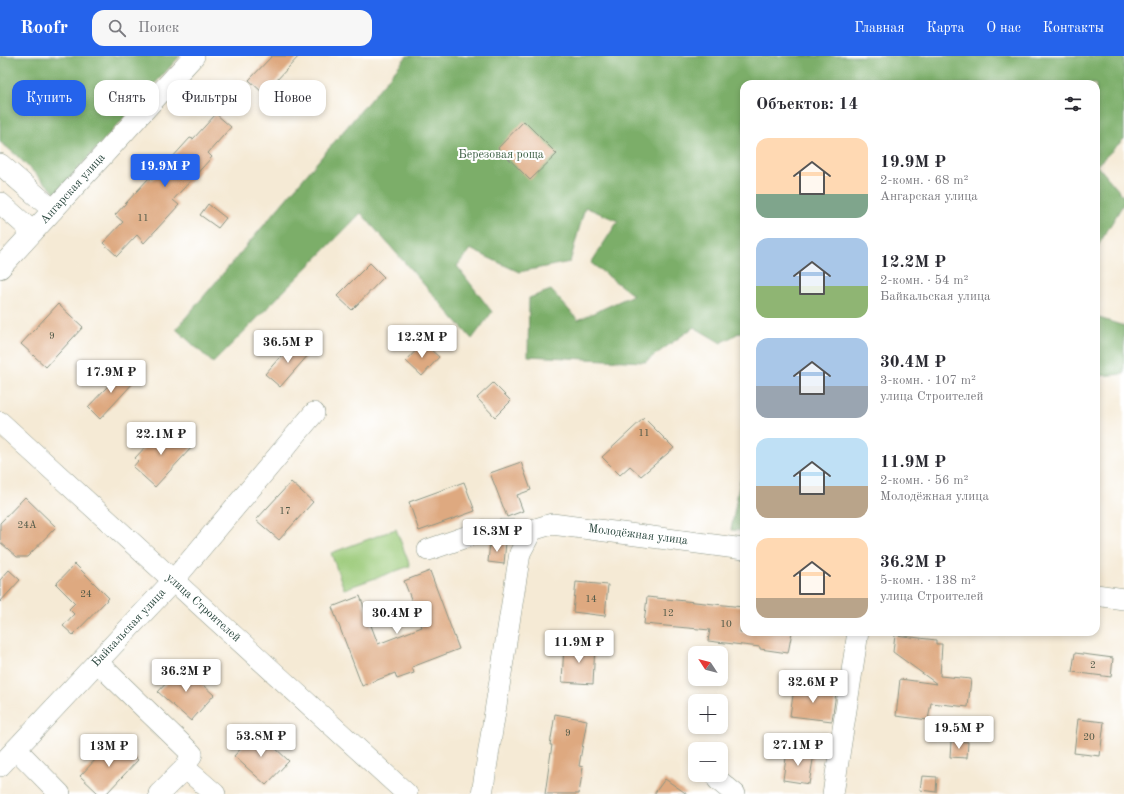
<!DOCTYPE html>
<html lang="ru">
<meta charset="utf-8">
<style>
body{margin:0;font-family:"Old Standard TT",serif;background:#f7f7f7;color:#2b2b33;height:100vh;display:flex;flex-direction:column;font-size:15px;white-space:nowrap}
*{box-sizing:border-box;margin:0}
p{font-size:13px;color:#7c7c81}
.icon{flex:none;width:22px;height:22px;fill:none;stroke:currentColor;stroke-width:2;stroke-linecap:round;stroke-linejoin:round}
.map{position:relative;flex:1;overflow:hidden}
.sheet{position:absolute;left:740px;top:24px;width:360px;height:556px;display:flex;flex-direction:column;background:#fff;border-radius:12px;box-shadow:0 2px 6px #0003}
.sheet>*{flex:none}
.top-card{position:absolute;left:12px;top:24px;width:380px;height:36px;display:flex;gap:8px}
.needle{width:26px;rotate:306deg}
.buttons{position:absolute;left:688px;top:590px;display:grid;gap:8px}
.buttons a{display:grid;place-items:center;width:40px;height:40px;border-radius:8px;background:#fff;box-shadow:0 2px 6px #0003;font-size:20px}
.price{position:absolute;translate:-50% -34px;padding:0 9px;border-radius:4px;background:#fff;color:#222;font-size:13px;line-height:26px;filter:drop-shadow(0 1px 2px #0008)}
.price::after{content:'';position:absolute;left:50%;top:24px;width:12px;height:9px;margin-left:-6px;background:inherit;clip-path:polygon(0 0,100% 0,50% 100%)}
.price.selected{background:#2563eb;color:#fff}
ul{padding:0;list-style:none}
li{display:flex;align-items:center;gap:12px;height:100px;padding:0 16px}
li span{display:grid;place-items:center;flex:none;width:112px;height:80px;border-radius:12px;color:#555}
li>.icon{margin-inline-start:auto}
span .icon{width:48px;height:48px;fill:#fffc;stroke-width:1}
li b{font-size:17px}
h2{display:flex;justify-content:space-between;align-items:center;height:48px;padding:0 16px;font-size:17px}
.tag{padding:0 14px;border-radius:12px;background:#fff;box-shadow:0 2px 6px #0003;font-size:14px;line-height:36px}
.tag.selected{background:#2563eb;color:#fff}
header{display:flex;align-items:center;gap:24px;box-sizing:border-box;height:56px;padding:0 20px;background:#2563eb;color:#fff}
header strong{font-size:19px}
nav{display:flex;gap:22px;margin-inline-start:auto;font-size:14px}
.search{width:280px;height:36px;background:#f7f7f7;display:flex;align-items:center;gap:10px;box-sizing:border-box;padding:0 14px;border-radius:12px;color:#7c7c81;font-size:15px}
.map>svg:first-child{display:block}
.green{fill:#9bca79;stroke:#5d8456}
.forest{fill:#7cae69;stroke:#4e764e}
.building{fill:#dea980}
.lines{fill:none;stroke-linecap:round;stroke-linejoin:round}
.minor-casing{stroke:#8a9484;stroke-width:22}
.minor{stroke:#fff;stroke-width:21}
.labels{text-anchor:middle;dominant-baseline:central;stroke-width:4;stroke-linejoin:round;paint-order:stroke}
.number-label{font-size:10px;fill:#4f5847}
.park-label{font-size:12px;fill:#3e6045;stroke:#fff}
.street-label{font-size:12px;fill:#1f3d34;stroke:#fff}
</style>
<header>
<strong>Roofr</strong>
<div class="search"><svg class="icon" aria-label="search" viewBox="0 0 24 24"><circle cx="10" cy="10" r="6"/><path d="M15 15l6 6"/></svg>Поиск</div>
<nav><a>Главная</a><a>Карта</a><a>О нас</a><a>Контакты</a></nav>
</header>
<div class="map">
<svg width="1124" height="738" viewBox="0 0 1124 738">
<rect width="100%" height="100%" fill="#fff"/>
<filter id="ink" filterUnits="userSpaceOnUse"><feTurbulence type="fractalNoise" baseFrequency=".025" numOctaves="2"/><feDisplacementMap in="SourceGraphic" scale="8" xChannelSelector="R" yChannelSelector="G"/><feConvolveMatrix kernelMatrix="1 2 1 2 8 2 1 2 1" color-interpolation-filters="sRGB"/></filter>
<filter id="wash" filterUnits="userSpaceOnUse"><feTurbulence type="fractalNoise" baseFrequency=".012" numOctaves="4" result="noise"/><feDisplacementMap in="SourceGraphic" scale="16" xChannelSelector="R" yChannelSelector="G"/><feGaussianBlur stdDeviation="0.9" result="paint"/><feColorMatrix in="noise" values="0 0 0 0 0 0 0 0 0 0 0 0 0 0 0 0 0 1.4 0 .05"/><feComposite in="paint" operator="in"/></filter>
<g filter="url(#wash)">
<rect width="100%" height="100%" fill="#f5ead5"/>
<path class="green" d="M396,473L410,510L344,533L331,497Z"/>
<g class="forest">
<path d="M0,0H180L56,137C37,121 21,101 0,86Z"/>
<path d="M407,0H1124V83L1097,109L1124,141V147L1096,193V28H744V274L721,287L694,271L645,306L528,300L529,242L551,234L578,264L633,239L591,207L618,165L585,151L570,206L519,216L470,193L457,210L492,256L472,283L361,157L213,307L176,273Z"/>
<path d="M1096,261L1124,270V318L1096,320Z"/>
<path d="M744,403V475L731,474Z"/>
</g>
<g id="blocks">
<g class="building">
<path d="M272,0H299L264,38L249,24Z"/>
<path d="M216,58L231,71L208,97L212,101L173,144L179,149L144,187L137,179L117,200L103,187L123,166L115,159L149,122L152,124L190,82L193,83Z"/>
<path d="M524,65L557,98L530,124L498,92Z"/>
<path d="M208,148L226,162L218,172L200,159Z"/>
<path d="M370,207L384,221L352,254L337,240Z"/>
<path d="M58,248L83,271L46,311L21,288Z"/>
<path d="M295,284L310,297L280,331L265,318Z"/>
<path d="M423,287L439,301L422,320L406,305Z"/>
<path d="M123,314L135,325L100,363L88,351Z"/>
<path d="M493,327L511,345L495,361L477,342Z"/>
<path d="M644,362L674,392L641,420L630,410L620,419L602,401Z"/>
<path d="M170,370L192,391L155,431L133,411L138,405L135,402L163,372L166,375Z"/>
<path d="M521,406L531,434L517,439L523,455L507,461L490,417Z"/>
<path d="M291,426L313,446L279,484L256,464Z"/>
<path d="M464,426L475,455L419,475L409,446Z"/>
<path d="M25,441L56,471L27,501H17L0,486V467Z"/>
<path d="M490,486H506L504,508L488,506Z"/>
<path d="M75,508L109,542L73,579L63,570L74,558L69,553L75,547L56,528Z"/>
<path d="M9,514L20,524L0,546V524Z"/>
<path d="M430,515L459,593L412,611L414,617L397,623L395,617L362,630L332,551L360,540L378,588L422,571L404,525Z"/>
<path d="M576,526L608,529L605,560L573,556Z"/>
<path d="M647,541L743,551L740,576H792L788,597L760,593V591L708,585L710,574L644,568Z"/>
<path d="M895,579L936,584V588H942L940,620L971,623L968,651L931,647L928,664L896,660L900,623L937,628L893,596Z"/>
<path d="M564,588L595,589L593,628L562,626Z"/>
<path d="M1075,597L1113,602L1111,621L1072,616Z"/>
<path d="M182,610L214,639L191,665L158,636Z"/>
<path d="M794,632L836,637L832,665L790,660Z"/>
<path d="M555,658L587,664L579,710L583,711L579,738H545L552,689H550Z"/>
<path d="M1078,663L1104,666L1100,700L1074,697Z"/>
<path d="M257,675L289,705L266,729L234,700Z"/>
<path d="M115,683L138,704L106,738H99L80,720Z"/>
<path d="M951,685L968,686L967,702L950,701Z"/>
<path d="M787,694L814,698L809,728L783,724Z"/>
<path d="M922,720L937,721L936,736L920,734Z"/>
<path d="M665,723L687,738H654Z"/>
</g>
</g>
</g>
<g filter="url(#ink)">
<use href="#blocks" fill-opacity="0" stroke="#8a9484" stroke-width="1"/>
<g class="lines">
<g class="minor-casing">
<g id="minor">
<path d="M0,108L53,154"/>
<path d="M0,147L33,176"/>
<path d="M0,212L194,0"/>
<path d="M0,366L407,738"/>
<path d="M428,494L486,474H532L552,468L744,493"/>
<path d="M1096,539L1124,543"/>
<path d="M97,606L192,698L185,712"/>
<path d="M16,693L60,738"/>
<path d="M0,710L173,525L314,357"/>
<path d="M718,724L735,738"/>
<path d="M159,738L185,712L215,738"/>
<path d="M482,738L520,497L532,474"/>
<path d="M833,738L858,576"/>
</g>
</g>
<use href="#minor" class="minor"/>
</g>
</g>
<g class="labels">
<g class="number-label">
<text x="143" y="162">11</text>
<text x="52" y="280">9</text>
<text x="644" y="377">11</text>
<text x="285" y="455">17</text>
<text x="27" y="469">24А</text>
<text x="86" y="538">24</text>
<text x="591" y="543">14</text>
<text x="668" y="557">12</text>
<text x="726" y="568">10</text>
<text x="1093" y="609">2</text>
<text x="568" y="677">9</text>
<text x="1089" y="681">20</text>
</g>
<g class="park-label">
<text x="501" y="99">Березовая роща</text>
</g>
<g class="street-label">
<text transform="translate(73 133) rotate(-48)">Ангарская улица</text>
<text transform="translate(638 479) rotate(7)">Молодёжная улица</text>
<text transform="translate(203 552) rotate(42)">улица Строителей</text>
<text transform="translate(129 572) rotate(-47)">Байкальская улица</text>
</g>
</g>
</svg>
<div class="buttons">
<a><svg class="needle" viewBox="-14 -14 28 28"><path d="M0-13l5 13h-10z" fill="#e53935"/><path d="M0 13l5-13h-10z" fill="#7c7c81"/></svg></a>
<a>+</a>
<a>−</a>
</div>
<b class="price selected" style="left:165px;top:132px">19.9M ₽</b>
<b class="price" style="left:422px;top:303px">12.2M ₽</b>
<b class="price" style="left:288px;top:308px">36.5M ₽</b>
<b class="price" style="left:111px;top:338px">17.9M ₽</b>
<b class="price" style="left:161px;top:400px">22.1M ₽</b>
<b class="price" style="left:497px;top:497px">18.3M ₽</b>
<b class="price" style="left:397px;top:579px">30.4M ₽</b>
<b class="price" style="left:579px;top:608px">11.9M ₽</b>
<b class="price" style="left:186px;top:637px">36.2M ₽</b>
<b class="price" style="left:813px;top:648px">32.6M ₽</b>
<b class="price" style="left:959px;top:694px">19.5M ₽</b>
<b class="price" style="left:261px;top:702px">53.8M ₽</b>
<b class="price" style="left:798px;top:711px">27.1M ₽</b>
<b class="price" style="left:109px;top:712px">13M ₽</b>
<div class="top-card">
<a class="tag selected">Купить</a>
<a class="tag">Снять</a>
<a class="tag">Фильтры</a>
<a class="tag">Новое</a>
</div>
<section class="sheet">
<h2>Объектов: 14<svg class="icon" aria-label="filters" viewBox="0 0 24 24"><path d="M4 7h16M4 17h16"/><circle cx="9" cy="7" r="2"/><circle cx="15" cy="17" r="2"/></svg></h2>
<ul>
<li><span style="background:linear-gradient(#ffd9b3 70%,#7fa58c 0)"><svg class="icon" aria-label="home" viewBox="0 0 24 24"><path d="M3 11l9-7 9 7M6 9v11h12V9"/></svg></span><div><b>19.9M ₽</b><p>2-комн. · 68 m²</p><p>Ангарская улица</p></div></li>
<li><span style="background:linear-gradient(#a9c7e8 60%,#8fb573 0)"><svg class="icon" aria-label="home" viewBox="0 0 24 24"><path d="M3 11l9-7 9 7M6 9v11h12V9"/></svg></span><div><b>12.2M ₽</b><p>2-комн. · 54 m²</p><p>Байкальская улица</p></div></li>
<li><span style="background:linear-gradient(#a9c7e8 60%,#9aa5b1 0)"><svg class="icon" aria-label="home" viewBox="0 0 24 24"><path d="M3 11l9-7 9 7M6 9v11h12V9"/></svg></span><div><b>30.4M ₽</b><p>3-комн. · 107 m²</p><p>улица Строителей</p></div></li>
<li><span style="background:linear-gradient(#bfe0f5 60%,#b9a48a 0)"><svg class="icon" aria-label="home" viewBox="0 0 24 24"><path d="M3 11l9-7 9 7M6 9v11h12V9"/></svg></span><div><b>11.9M ₽</b><p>2-комн. · 56 m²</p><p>Молодёжная улица</p></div></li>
<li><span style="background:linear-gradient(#ffd9b3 75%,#b9a48a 0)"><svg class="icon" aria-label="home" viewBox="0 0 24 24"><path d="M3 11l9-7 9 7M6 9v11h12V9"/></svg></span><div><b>36.2M ₽</b><p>5-комн. · 138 m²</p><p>улица Строителей</p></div></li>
</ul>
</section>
</div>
